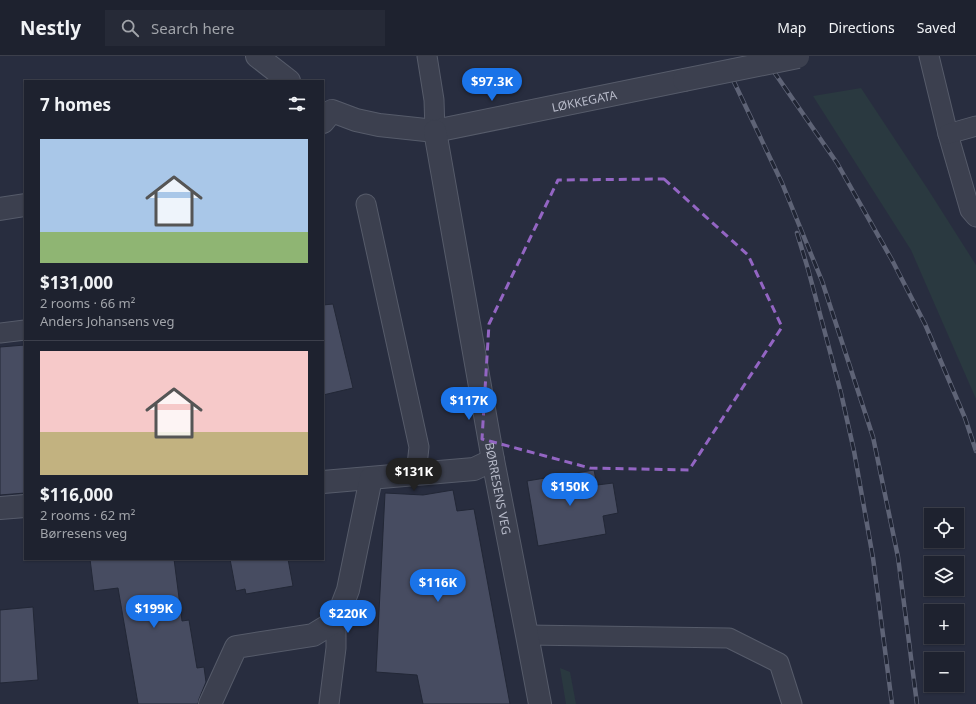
<!DOCTYPE html>
<meta charset="utf-8">
<style>
body{margin:0;font-family:"Noto Sans",sans-serif;background:#262a37;color:#f1f3f6;height:100vh;display:flex;flex-direction:column;font-size:15px;white-space:nowrap}
*{box-sizing:border-box;margin:0}
p{font-size:13px;color:#a1a4aa}
.icon{flex:none;width:22px;height:22px;fill:none;stroke:currentColor;stroke-width:2;stroke-linecap:round;stroke-linejoin:round}
.map{position:relative;flex:1;overflow:hidden}
.drawer{position:absolute;left:24px;top:24px;width:300px;height:480px;display:flex;flex-direction:column;background:#1e222f;border-radius:0px;box-shadow:0 1px 3px #0004,0 0 0 1px #3c3f4b}
.drawer>*{flex:none}
.tools{position:absolute;left:924px;top:452px;display:grid;gap:8px}
.tools a{display:grid;place-items:center;width:40px;height:40px;border-radius:0px;background:#1e222f;box-shadow:0 1px 3px #0004,0 0 0 1px #3c3f4b;font-size:20px}
.price{position:absolute;translate:-50% -34px;padding:0 9px;border-radius:14px;background:#1a73e8;color:#fff;font-size:13px;line-height:26px;filter:drop-shadow(0 1px 2px #0008)}
.price::after{content:'';position:absolute;left:50%;top:24px;width:12px;height:9px;margin-left:-6px;background:inherit;clip-path:polygon(0 0,100% 0,50% 100%)}
.price.on{background:#222;color:#fff}
ul{padding:0;list-style:none}
li{display:grid;align-content:center;gap:8px;height:212px;padding:0 16px}
li+li{border-top:1px solid #3c3f4b}
li span{display:grid;place-items:center;height:124px;border-radius:0px;color:#555}
li>.icon{margin-inline-start:auto}
span .icon{width:72px;height:72px;fill:#fffc;stroke-width:1}
li b{font-size:17px}
h2{display:flex;justify-content:space-between;align-items:center;height:48px;padding:0 16px;font-size:17px}
header{display:flex;align-items:center;gap:24px;box-sizing:border-box;height:56px;padding:0 20px;background:#1e222f;border-bottom:1px solid #3c3f4b}
header strong{font-size:19px}
nav{display:flex;gap:22px;margin-inline-start:auto;font-size:14px}
.search{width:280px;height:36px;background:#262a37;display:flex;align-items:center;gap:10px;box-sizing:border-box;padding:0 14px;border-radius:0px;color:#a1a4aa;font-size:15px}
.map>svg:first-child{display:block}
.green{fill:#2a3940}
.building{fill:#474c61;stroke:#222736}
.lines{fill:none;stroke-linecap:round;stroke-linejoin:round}
.lane-casing{stroke:#565b6a;stroke-width:21}
.street-casing{stroke:#565b6a;stroke-width:24}
.lane{stroke:#3c404f;stroke-width:19}
.street{stroke:#3c404f;stroke-width:22}
.rail-casing{stroke:#5e6376;stroke-width:4.5}
.rail{stroke:#202534;stroke-width:3;stroke-dasharray:9;stroke-linecap:butt}
.street-bridge-casing{stroke:#565b6a;stroke-width:24;stroke-linecap:butt}
.street-bridge{stroke:#3c404f;stroke-width:22}
.marked{fill:none;stroke:#9365c3;stroke-width:3;stroke-dasharray:8 5;stroke-linejoin:round}
.labels{text-anchor:middle;dominant-baseline:central;stroke-width:3.5;stroke-linejoin:round;paint-order:stroke}
.street-label{font-size:12px;fill:#b8bbca;stroke:#202534}
</style>
<header>
<strong>Nestly</strong>
<div class="search"><svg class="icon" aria-label="search" viewBox="0 0 24 24"><circle cx="10" cy="10" r="6"/><path d="M15 15l6 6"/></svg>Search here</div>
<nav><a>Map</a><a>Directions</a><a>Saved</a></nav>
</header>
<div class="map">
<svg width="976" height="648" viewBox="0 0 976 648">
<rect width="100%" height="100%" fill="#282d3f"/>
<g class="green">
<path d="M861,32L929,135L976,209V343L911,194L813,40Z"/>
<path d="M560,612L570,616L576,648H566Z"/>
</g>
<g class="building">
<path d="M333,248L353,332L323,339V249Z"/>
<path d="M25,289V437L0,439V291Z"/>
<path d="M594,414L597,429L613,427L618,457L603,460L606,478L538,490L527,425Z"/>
<path d="M453,434L457,455L474,453L510,648H423L417,619L376,616L385,437L423,439Z"/>
<path d="M90,503H174L182,565L189,564L197,612L204,611L206,626L199,643L198,648H138L118,532L94,535Z"/>
<path d="M230,503H288L293,530L246,538L245,533L236,535Z"/>
<path d="M33,551L38,624L0,627V554Z"/>
</g>
<g class="lines">
<g class="lane-casing">
<g id="lane">
<path d="M427,0L434,44L435,75"/>
<path d="M929,0L948,78L970,154L976,161"/>
<path d="M948,78L976,70"/>
<path d="M366,148L419,391L416,418"/>
<path d="M0,277L25,274"/>
<path d="M527,579L729,582L779,607L792,648"/>
<path d="M329,648L336,592V565"/>
</g>
</g>
<g class="street-casing">
<g id="street">
<path d="M257,0L289,25"/>
<path id="s1" d="M323,66L332,55L356,64L379,69L435,75L684,24"/>
<path id="s2" d="M435,75L493,404L527,579L540,648"/>
<path d="M0,153L25,149"/>
<path d="M323,426L474,413L493,404"/>
<path d="M0,452L25,450"/>
<path d="M210,648L236,591L313,579L336,565L348,534L371,422"/>
</g>
</g>
<use href="#lane" class="lane"/>
<use href="#street" class="street"/>
<g class="rail-casing">
<g id="rail">
<path d="M763,0L837,107L892,204L925,268L965,362L976,395"/>
<path d="M725,7L782,127L822,225L873,381L898,501L917,648"/>
<path d="M797,177L808,213L841,337L854,395L873,502L892,648"/>
</g>
</g>
<use href="#rail" class="rail"/>
<g class="street-bridge-casing">
<path id="street-bridge" d="M684,24L798,1"/>
</g>
<use href="#street-bridge" class="street-bridge"/>
</g>
<path class="marked" d="M664,123L748,199L782,271L689,414L590,412L482,383L489,268L558,124Z"/>
<g class="labels">
<g class="street-label">
<text stroke="none"><textPath href="#s1" startOffset="272">LØKKEGATA</textPath></text>
<text stroke="none"><textPath href="#s2" startOffset="363">BØRRESENS VEG</textPath></text>
</g>
</g>
</svg>
<div class="tools">
<a><svg class="icon" aria-label="locate" viewBox="0 0 24 24"><circle cx="12" cy="12" r="6"/><path d="M12 2v4M12 18v4M2 12h4M18 12h4"/></svg></a>
<a><svg class="icon" aria-label="layers" viewBox="0 0 24 24"><path d="M12 4l9 5-9 5-9-5zM3 14l9 5 9-5"/></svg></a>
<a>+</a>
<a>−</a>
</div>
<b class="price" style="left:492px;top:46px">$97.3K</b>
<b class="price" style="left:469px;top:365px">$117K</b>
<b class="price on" style="left:414px;top:436px">$131K</b>
<b class="price" style="left:570px;top:451px">$150K</b>
<b class="price" style="left:438px;top:547px">$116K</b>
<b class="price" style="left:154px;top:573px">$199K</b>
<b class="price" style="left:348px;top:578px">$220K</b>
<section class="drawer">
<h2>7 homes<svg class="icon" aria-label="filters" viewBox="0 0 24 24"><path d="M4 7h16M4 17h16"/><circle cx="9" cy="7" r="2"/><circle cx="15" cy="17" r="2"/></svg></h2>
<ul>
<li><span style="background:linear-gradient(#a9c7e8 75%,#8fb573 0)"><svg class="icon" aria-label="home" viewBox="0 0 24 24"><path d="M3 11l9-7 9 7M6 9v11h12V9"/></svg></span><div><b>$131,000</b><p>2 rooms · 66 m²</p><p>Anders Johansens veg</p></div></li>
<li><span style="background:linear-gradient(#f6c9c9 65%,#c2b280 0)"><svg class="icon" aria-label="home" viewBox="0 0 24 24"><path d="M3 11l9-7 9 7M6 9v11h12V9"/></svg></span><div><b>$116,000</b><p>2 rooms · 62 m²</p><p>Børresens veg</p></div></li>
</ul>
</section>
</div>
